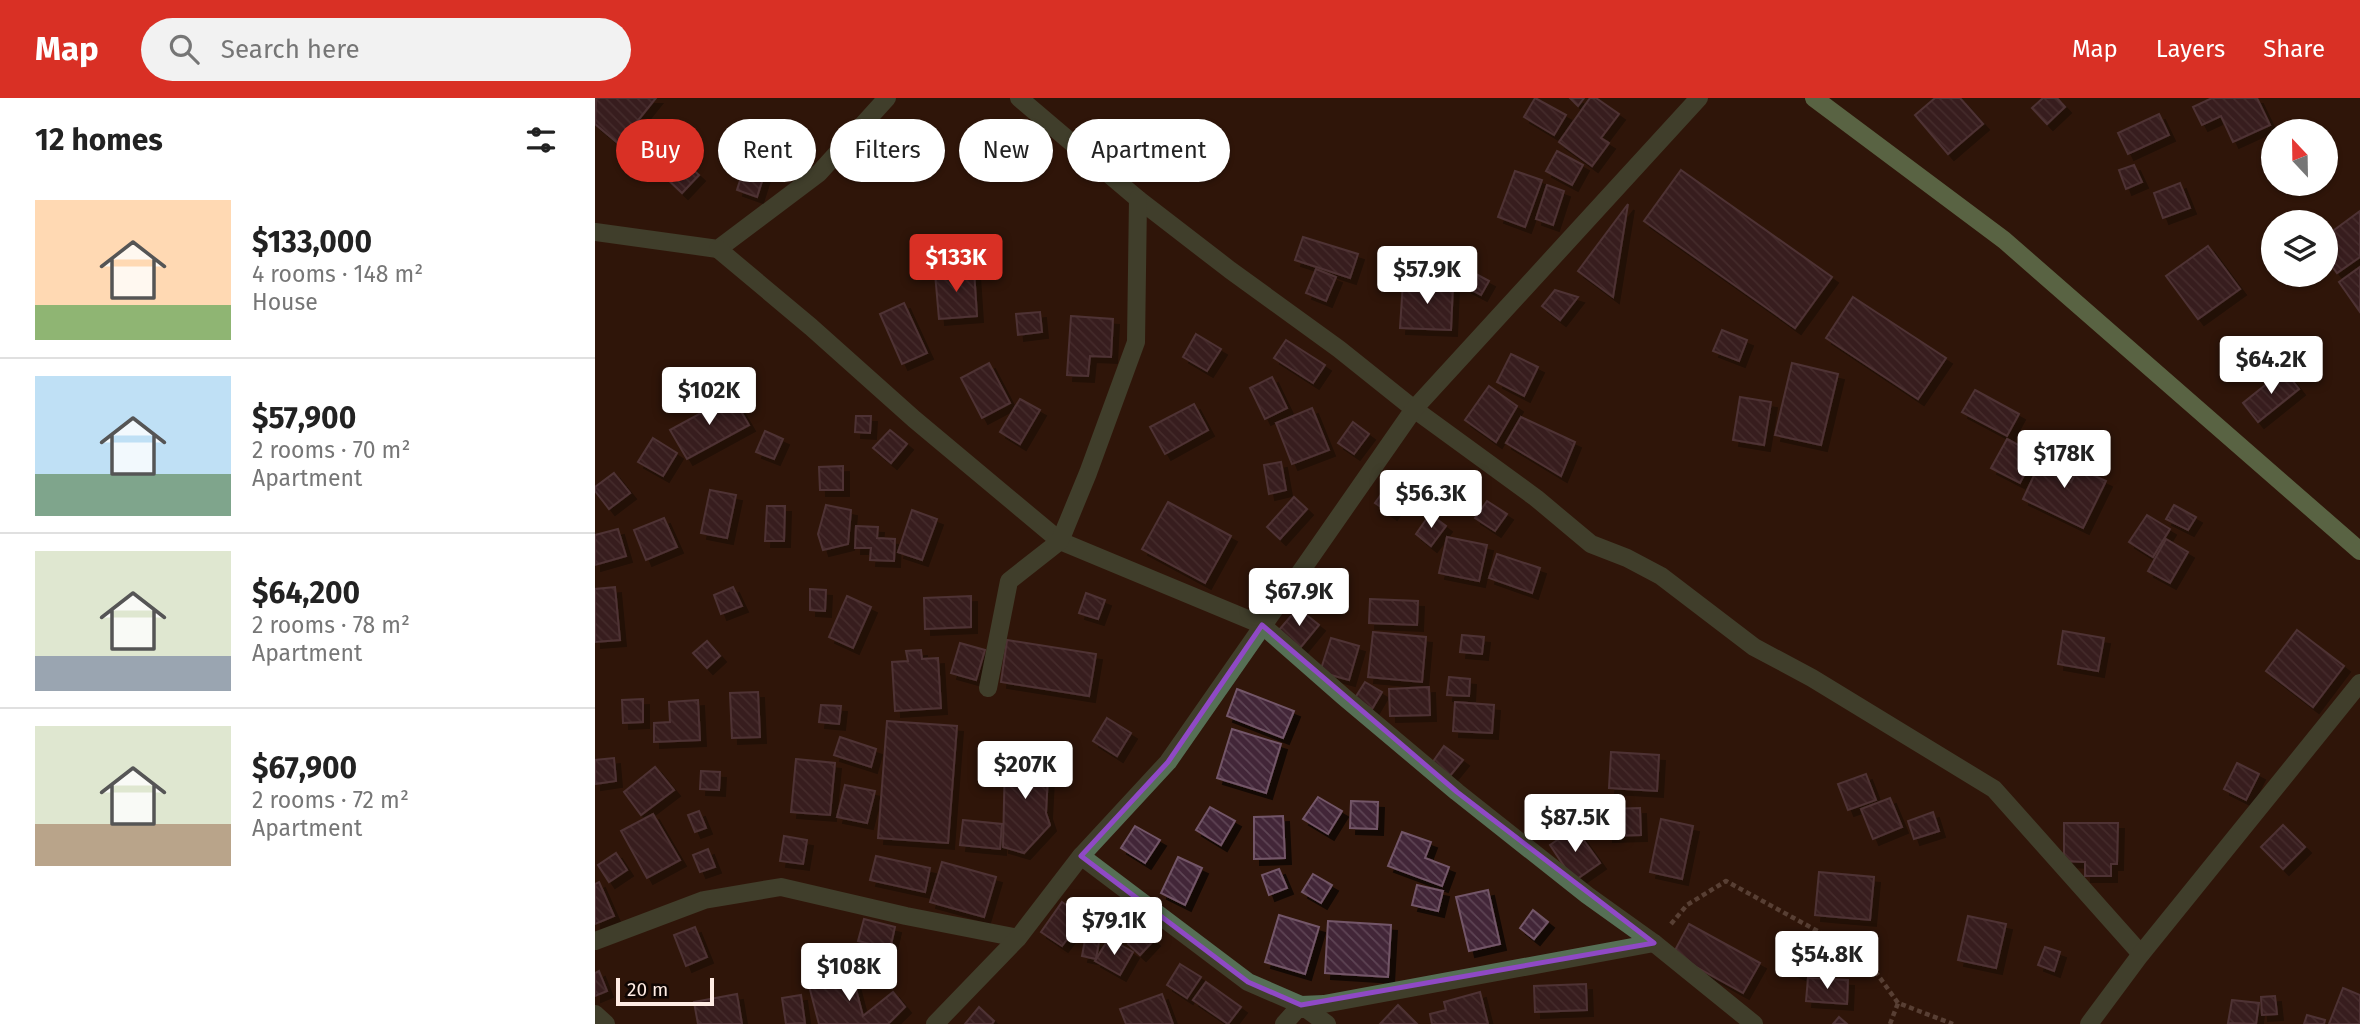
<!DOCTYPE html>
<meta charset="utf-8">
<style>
body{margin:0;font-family:"Fira Sans",sans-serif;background:#f2f2f2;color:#222;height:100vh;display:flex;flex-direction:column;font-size:26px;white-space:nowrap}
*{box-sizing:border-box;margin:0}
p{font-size:23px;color:#767676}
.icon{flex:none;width:38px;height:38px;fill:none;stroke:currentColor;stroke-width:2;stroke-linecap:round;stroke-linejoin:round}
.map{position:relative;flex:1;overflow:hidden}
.details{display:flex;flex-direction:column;background:#fff;width:595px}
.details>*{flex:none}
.banner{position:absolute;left:21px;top:21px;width:665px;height:63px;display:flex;gap:14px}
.needle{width:46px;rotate:338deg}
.tools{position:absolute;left:1666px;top:21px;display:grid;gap:14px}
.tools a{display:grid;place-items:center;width:77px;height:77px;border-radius:50%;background:#fff;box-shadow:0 2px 5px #0004;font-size:35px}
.scale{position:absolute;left:21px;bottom:18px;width:98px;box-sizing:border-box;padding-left:7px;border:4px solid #ffece4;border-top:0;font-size:19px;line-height:24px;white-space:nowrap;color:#ffece4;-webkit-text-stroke:5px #100603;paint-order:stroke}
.price{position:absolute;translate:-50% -60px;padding:0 16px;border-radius:7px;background:#fff;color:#222;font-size:23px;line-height:46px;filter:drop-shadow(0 2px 4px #0008)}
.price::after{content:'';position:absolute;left:50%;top:42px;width:21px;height:16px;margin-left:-10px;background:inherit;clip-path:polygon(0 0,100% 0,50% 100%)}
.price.on{background:#d93025;color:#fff}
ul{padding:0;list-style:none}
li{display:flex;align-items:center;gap:21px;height:175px;padding:0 35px}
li+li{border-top:2px solid #e0e0e0}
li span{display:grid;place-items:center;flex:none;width:196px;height:140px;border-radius:0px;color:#555}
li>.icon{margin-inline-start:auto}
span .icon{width:84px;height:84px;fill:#fffc;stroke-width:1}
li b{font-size:30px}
h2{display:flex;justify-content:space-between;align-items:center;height:84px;padding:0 35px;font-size:30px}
.tag{padding:0 24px;border-radius:32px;background:#fff;box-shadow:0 2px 5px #0004;font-size:24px;line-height:63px}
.tag.on{background:#d93025;color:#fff}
header{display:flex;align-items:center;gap:42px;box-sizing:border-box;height:98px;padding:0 35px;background:#d93025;color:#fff}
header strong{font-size:33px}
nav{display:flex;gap:38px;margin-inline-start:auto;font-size:24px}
.search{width:490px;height:63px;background:#f2f2f2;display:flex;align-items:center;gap:18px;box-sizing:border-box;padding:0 24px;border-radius:38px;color:#767676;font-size:26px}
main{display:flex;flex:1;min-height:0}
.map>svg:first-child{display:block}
.building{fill:url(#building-back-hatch);stroke:#735668;stroke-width:2;filter:url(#shadow)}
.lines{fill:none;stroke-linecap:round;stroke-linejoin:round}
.path{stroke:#897268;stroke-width:4.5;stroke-dasharray:5 3.5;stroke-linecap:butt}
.street{stroke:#566f55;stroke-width:18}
.primary{stroke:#8dc28a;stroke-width:18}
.marked{fill:none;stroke:#8f49c5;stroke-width:5;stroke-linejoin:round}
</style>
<header>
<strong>Map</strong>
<div class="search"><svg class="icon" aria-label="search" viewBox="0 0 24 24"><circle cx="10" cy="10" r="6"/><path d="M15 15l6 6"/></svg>Search here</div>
<nav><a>Map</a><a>Layers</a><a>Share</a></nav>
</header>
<main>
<section class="details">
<h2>12 homes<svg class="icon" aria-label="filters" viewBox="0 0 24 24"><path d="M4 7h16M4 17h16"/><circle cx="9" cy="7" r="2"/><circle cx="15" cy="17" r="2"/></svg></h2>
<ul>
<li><span style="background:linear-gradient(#ffd9b3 75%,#8fb573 0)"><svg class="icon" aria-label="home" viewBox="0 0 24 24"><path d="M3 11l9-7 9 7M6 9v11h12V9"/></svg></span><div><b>$133,000</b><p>4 rooms · 148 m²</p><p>House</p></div></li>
<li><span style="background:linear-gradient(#bfe0f5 70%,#7fa58c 0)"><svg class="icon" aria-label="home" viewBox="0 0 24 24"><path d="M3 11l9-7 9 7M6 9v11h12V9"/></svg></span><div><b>$57,900</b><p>2 rooms · 70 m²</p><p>Apartment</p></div></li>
<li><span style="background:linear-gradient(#dfe7d0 75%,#9aa5b1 0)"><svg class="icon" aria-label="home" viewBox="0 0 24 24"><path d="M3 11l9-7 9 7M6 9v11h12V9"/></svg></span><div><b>$64,200</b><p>2 rooms · 78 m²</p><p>Apartment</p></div></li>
<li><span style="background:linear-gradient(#dfe7d0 70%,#b9a48a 0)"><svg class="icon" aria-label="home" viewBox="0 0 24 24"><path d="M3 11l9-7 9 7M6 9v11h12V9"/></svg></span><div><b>$67,900</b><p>2 rooms · 72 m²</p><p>Apartment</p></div></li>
</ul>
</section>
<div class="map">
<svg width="1765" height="926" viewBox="0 0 1765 926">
<defs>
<pattern id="building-back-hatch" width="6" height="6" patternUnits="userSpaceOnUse" patternTransform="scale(1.75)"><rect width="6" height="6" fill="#422538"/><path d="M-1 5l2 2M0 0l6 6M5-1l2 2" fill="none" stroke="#5e4555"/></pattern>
<filter id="shadow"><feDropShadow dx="6" dy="6" stdDeviation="0" flood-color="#0009"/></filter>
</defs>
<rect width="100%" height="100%" fill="#30160a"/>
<g class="building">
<path d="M1,0H61L24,46L0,26Z"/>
<path d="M940,0L971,17L959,37L929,19Z"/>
<path d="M975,0H989L983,8Z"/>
<path d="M995,0H1001L1024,16L1006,40L1014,45L997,68L964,44Z"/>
<path d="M1340,0H1365L1388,26L1353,56L1320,17Z"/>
<path d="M1448,0H1462L1470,9L1452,26L1437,10Z"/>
<path d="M1617,0H1662L1675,27L1638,44L1626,18L1607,27L1598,9Z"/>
<path d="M1564,16L1574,37L1533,56L1523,35Z"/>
<path d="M962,53L988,67L977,87L951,73Z"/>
<path d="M83,58L104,77L87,95L67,76Z"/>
<path d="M1539,67L1547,84L1531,91L1524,72Z"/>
<path d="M149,70L169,77L162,99L142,92Z"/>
<path d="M1086,72L1237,179L1200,230L1049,123Z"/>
<path d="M920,73L947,82L930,129L903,119Z"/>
<path d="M1585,85L1595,110L1568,120L1559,95Z"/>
<path d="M952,87L969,93L958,127L941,121Z"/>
<path d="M1033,106L1018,199L983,173Z"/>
<path d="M1765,113V159L1742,175L1731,160V138Z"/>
<path d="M708,139L763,156L755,180L700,162Z"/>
<path d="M1613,148L1645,191L1603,221L1571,178Z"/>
<path d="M817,156L843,159L841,180L815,177Z"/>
<path d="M1765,169V214L1744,184Z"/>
<path d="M721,171L741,179L731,203L711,195Z"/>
<path d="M379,172L382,218L344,221L340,175Z"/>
<path d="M879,175L894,183L886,197L871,189Z"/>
<path d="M808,184L858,187L856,232L805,230Z"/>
<path d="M960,192L983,199L965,222L947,208Z"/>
<path d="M1258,199L1351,260L1323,301L1231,240Z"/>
<path d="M309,205L332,255L307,266L285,216Z"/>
<path d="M445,214L447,234L423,237L421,216Z"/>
<path d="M476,218L518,221L516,259L495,258L493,278L472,277Z"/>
<path d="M1127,232L1152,242L1144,263L1118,253Z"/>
<path d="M601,236L626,251L612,273L588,259Z"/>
<path d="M691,242L730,267L718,285L679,260Z"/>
<path d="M916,256L943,269L929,298L902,284Z"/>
<path d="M394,265L415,305L387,320L366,280Z"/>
<path d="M1197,265L1243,276L1226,347L1180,337Z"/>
<path d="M1689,272L1704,291L1663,324L1648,305Z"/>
<path d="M677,279L692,310L670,321L655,290Z"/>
<path d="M894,288L922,308L901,344L870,322Z"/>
<path d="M1380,292L1424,316L1412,338L1367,314Z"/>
<path d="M137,298L154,327L92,361L75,332Z"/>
<path d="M1145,299L1176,304L1169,347L1138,342Z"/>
<path d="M425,301L445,312L425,346L405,334Z"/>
<path d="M599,306L613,332L570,356L555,329Z"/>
<path d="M717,310L734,352L697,366L681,325Z"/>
<path d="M261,318H276L275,335L260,334Z"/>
<path d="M926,319L980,344L966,378L911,345Z"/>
<path d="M758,324L774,336L759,356L743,345Z"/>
<path d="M295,332L312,346L296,365L278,350Z"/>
<path d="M170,333L188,341L179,361L161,354Z"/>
<path d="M58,340L82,355L68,378L43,364Z"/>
<path d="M1412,341L1440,356L1425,385L1396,370Z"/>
<path d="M1451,352L1476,364L1468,380L1476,384L1483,370L1511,383L1488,430L1428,401Z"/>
<path d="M686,364L691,392L674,396L669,367Z"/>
<path d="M248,368V392H225L224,369Z"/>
<path d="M19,375L35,395L14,411L0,393V389Z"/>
<path d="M795,384L811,396L796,416L780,405Z"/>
<path d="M115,392L141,397L132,440L106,435Z"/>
<path d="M699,399L712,411L685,441L672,429Z"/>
<path d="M892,403L912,416L900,433L880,420Z"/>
<path d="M573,404L636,438L610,485L547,451Z"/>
<path d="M231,407L256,412L253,446L228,452L223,436Z"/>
<path d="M1579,407L1601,419L1593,432L1571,421Z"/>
<path d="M172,408H190L189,443H170Z"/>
<path d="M317,412L342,421L327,462L303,454Z"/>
<path d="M835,416L851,428L836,448L821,436Z"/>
<path d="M1552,417L1575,431L1558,459L1534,444Z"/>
<path d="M69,420L82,449L51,462L39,432Z"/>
<path d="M261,428L283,429L282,440L300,441L299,463L275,462L276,450H260Z"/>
<path d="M23,431L31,458L0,467V437Z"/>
<path d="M852,439L892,447L884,483L844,475Z"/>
<path d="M1571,441L1593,454L1575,485L1553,473Z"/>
<path d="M902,456L945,470L937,495L894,480Z"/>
<path d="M20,489L25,542L0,544V491Z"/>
<path d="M138,489L147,508L126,516L119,497Z"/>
<path d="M215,491L231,492L230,513L215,512Z"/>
<path d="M491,495L510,502L503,521L484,515Z"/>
<path d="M252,498L276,509L258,550L234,539Z"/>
<path d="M376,498V529L330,531L329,500Z"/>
<path d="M775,501L823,503L822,527L774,525Z"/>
<path d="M703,510L724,527L705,550L684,532Z"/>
<path d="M1702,532L1749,568L1718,609L1671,573Z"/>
<path d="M1468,533L1509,540L1503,573L1463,566Z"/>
<path d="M778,534L831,539L827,584L773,579Z"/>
<path d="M867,537L889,539L887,556L865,554Z"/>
<path d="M736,540L764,548L754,582L725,574Z"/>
<path d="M412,542L501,556L494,598L406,584Z"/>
<path d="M112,543L125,558L112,570L98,555Z"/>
<path d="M365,545L390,552L381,582L356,575Z"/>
<path d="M326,552L327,561L343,560L346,610L300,613L297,564L313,563L311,553Z"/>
<path d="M854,579L875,581L874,598L852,597Z"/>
<path d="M770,584L787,594L777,611L760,600Z"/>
<path d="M834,589L835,617L795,618L794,591Z"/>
<path d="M642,591L699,613L688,640L632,618Z"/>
<path d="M163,594L165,639L137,640L135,595Z"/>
<path d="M48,601V624L28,625L27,602Z"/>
<path d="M103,602L105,642L59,644V625L75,624L74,604Z"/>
<path d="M860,604L899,607L897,635L858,633Z"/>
<path d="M226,607L246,608L244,626L224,624Z"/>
<path d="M512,620L536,635L522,658L498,643Z"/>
<path d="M292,623L362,628L353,745L283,740Z"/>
<path d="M637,631L686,646L671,695L622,680Z"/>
<path d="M245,639L281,651L276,669L239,657Z"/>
<path d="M849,648L868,662L854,679L837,665Z"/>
<path d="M1016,654L1064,657L1062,693L1014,690Z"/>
<path d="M454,658L451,715L455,727L429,755L408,749L410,660Z"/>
<path d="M19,660L21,683L0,686V662Z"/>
<path d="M201,661L240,665L235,717L196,714Z"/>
<path d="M1642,665L1664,676L1651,702L1629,691Z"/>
<path d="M60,669L79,692L46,717L29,694Z"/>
<path d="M106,673L125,674L124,692L105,691Z"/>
<path d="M1271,676L1281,702L1253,712L1243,686Z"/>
<path d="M250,687L280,693L272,725L242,719Z"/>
<path d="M723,699L747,713L733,736L708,721Z"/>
<path d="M1295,700L1307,729L1278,741L1266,711Z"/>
<path d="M756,703L783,704L782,731L755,730Z"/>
<path d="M615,709L640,723L626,747L601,732Z"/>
<path d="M1045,710L1046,737L1012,738V711Z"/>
<path d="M104,713L111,730L100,734L93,717Z"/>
<path d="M1338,714L1344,733L1319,741L1313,723Z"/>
<path d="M58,716L85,762L52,780L26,733Z"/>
<path d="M688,718L690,760L659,761V719Z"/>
<path d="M1066,721L1098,728L1087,781L1055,774Z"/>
<path d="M368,722L407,726L405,751L365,747Z"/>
<path d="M1469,725H1523L1522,766H1516V778H1490V764L1469,763Z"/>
<path d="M1688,727L1710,749L1688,771L1666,749Z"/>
<path d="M540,728L565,742L550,765L526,750Z"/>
<path d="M980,730L1005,765L979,783L955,747Z"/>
<path d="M807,734L836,744L830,760L854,769L847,788L793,768Z"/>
<path d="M189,738L212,742L208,766L185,763Z"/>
<path d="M113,751L120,769L105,774L98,757Z"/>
<path d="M21,755L32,772L14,784L3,767Z"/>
<path d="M281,758L335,770L330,794L275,782Z"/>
<path d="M583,759L607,770L590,807L566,795Z"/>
<path d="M347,764L401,779L389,819L335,804Z"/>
<path d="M684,771L692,790L674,797L667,777Z"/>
<path d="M1224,774L1279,779L1275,822L1220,817Z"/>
<path d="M718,776L737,787L726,805L707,794Z"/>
<path d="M4,784L19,818L0,826V786Z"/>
<path d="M822,787L848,793L843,813L817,807Z"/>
<path d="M893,792L905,846L874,853L861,799Z"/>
<path d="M467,804L489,819L467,848L446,834Z"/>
<path d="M938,812L953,824L939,841L925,830Z"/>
<path d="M684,817L724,829L710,876L670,864Z"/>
<path d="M1373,818L1411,826L1401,870L1363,862Z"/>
<path d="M269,821L300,829L295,851L263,843Z"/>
<path d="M733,823L796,827L793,879L730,875Z"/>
<path d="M1094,826L1165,865L1148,895L1078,856Z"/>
<path d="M100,829L112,859L91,868L79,837Z"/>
<path d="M546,831L559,842L545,857L533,846Z"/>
<path d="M514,840L538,854L525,877L500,863Z"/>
<path d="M490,842L504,844L501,861L487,858Z"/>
<path d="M1450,849L1465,854L1459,873L1443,867Z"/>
<path d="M1191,850L1215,860L1207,877L1183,867Z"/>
<path d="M585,866L606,879L592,900L572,887Z"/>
<path d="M256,872L268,918L298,894L310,909L293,926H224L213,884Z"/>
<path d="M4,873L12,893L0,898V875Z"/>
<path d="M1213,880L1253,882L1252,906L1211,903Z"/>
<path d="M611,884L646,909L633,926L598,902Z"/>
<path d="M991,886L992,912L940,914L939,888Z"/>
<path d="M1748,890L1765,897V926H1734Z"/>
<path d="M885,894L893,926H837L835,916L851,912L849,904Z"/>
<path d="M142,896L147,926H103L99,904Z"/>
<path d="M567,896L578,926H531L525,911Z"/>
<path d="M206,897L210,925L191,926L187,900Z"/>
<path d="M1680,898L1682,916L1667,917L1666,899Z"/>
<path d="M1637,902L1664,905L1661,926L1633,925Z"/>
<path d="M803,907L822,926H785Z"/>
<path d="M384,909L399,923L397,926H370Z"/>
<path d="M1712,917L1730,922L1729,926H1709Z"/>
<path d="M1244,919L1252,926H1238Z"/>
</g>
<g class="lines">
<g class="path">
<path d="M1076,826L1092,807L1131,783L1270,859L1303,905L1358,926"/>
<path d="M1295,926L1303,905"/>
</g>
<g class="street">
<path d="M424,0L543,101L635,172L744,251L819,311L941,400L996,446L1032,460L1066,478L1159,549L1217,580L1399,691L1546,856"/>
<path d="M0,134L123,151L224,75L292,0"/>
<path d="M123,151L216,229L319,321L465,443L667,527L749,599L862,694L992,797L1059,845L1159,926"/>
<path d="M393,590L414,483L465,443L493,375L541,244L543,101"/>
<path d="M486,758L573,664L819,311L1104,0"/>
<path d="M0,843L109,802L186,789L311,818L423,840L486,758L653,884L706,907L729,906L1059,845"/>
<path d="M0,916L11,926"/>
<path d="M340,926L423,840"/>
<path d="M689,926L706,907L732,926"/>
<path d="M1494,926L1546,856L1765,585"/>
</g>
<path class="primary" d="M1219,0L1409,142L1765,453"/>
</g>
<path d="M0 0H1765V926H0ZM667,527L862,694L1059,845L706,907L653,884L486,758L573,664Z" fill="#30160a" fill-opacity=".55" fill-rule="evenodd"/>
<path class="marked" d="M667,527L862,694L1059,845L706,907L653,884L486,758L573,664Z"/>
</svg>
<div class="tools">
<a><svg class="needle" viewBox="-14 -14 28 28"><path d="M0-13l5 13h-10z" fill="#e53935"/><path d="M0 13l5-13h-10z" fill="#767676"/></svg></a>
<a><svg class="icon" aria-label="layers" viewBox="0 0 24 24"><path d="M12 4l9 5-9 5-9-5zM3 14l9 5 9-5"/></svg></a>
</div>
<div class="scale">20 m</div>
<b class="price on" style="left:361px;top:196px">$133K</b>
<b class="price" style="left:832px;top:208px">$57.9K</b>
<b class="price" style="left:1676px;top:298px">$64.2K</b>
<b class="price" style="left:114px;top:329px">$102K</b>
<b class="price" style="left:1469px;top:392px">$178K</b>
<b class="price" style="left:836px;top:432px">$56.3K</b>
<b class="price" style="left:704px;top:530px">$67.9K</b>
<b class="price" style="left:430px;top:703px">$207K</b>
<b class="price" style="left:980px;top:756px">$87.5K</b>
<b class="price" style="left:519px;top:859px">$79.1K</b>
<b class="price" style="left:1232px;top:893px">$54.8K</b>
<b class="price" style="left:254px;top:905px">$108K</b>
<div class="banner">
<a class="tag on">Buy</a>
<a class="tag">Rent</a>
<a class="tag">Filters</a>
<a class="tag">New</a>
<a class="tag">Apartment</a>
</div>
</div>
</main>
